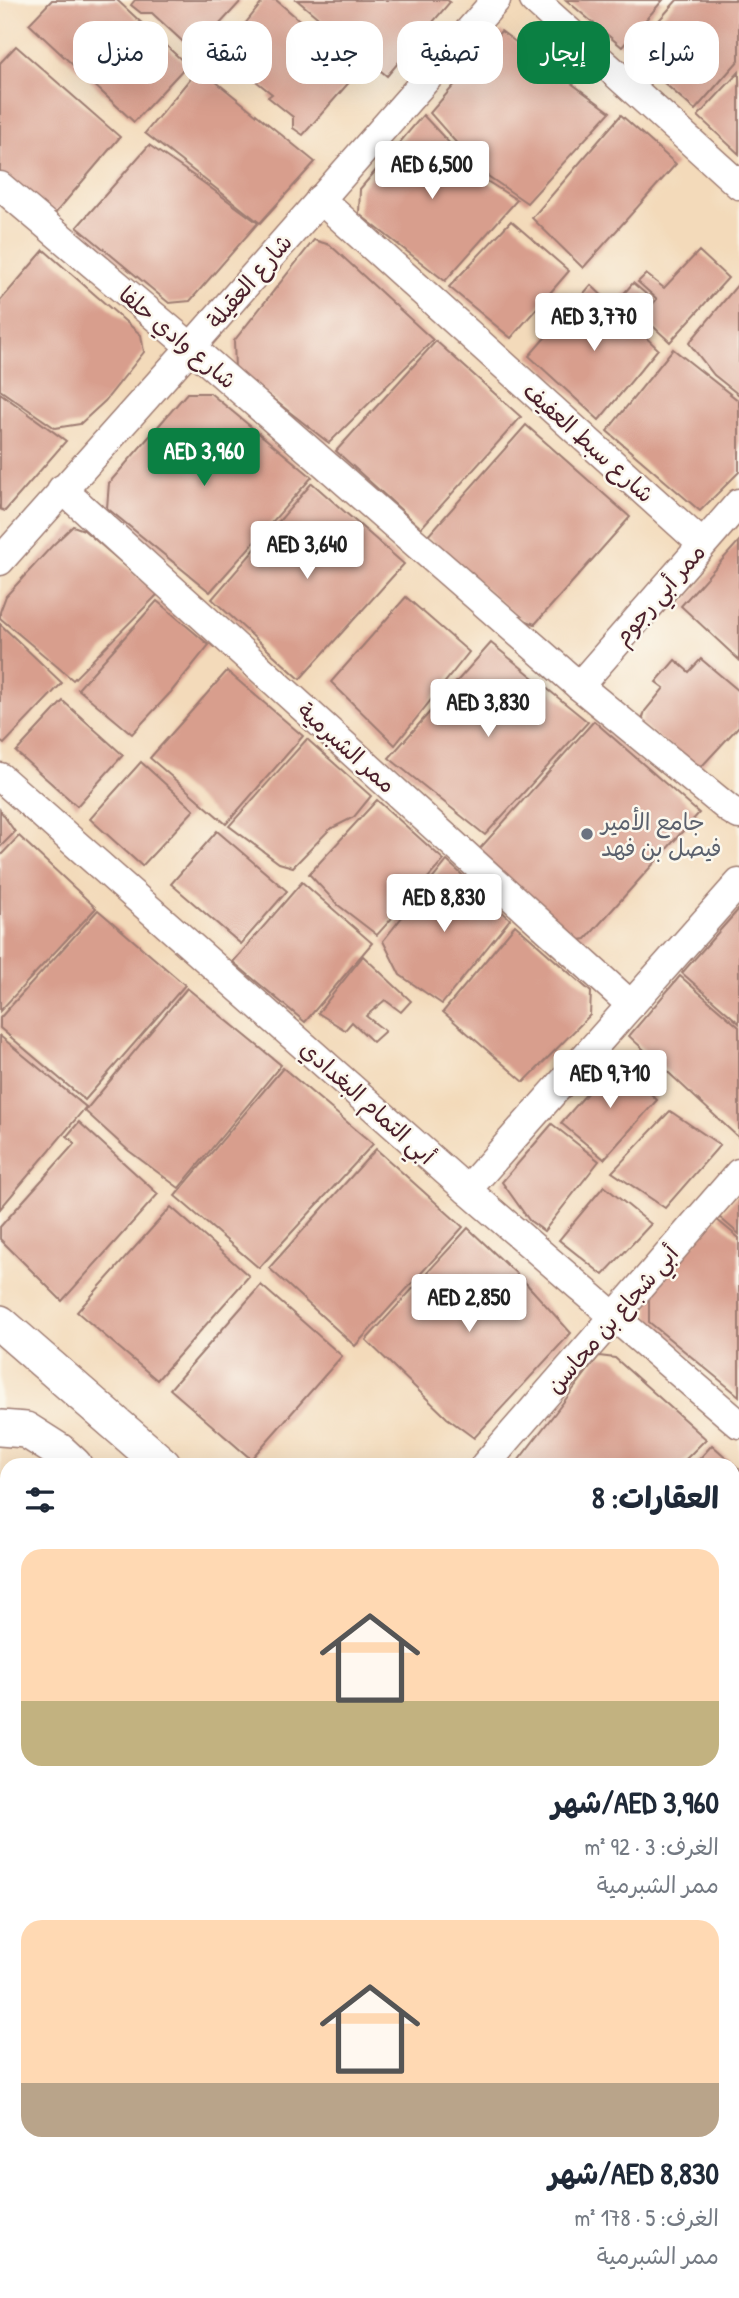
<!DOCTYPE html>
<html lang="ar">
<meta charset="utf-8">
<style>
body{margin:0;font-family:"Patrick Hand","Playpen Sans Arabic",sans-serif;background:#f6f6f7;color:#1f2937;direction:rtl;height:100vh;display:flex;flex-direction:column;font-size:26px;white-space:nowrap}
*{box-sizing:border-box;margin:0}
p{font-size:23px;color:#747a83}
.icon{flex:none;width:38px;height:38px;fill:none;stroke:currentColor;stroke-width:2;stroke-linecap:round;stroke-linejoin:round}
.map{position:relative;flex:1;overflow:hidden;direction:ltr}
.side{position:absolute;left:0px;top:1458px;width:740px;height:842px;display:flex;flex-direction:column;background:#fff;border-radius:21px 21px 0 0;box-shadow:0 7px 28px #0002;direction:rtl}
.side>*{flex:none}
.top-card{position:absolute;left:21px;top:21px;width:698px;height:63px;direction:rtl;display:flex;gap:14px}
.price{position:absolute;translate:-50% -60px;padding:0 16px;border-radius:7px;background:#fff;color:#222;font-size:23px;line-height:46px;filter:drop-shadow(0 2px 4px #0008)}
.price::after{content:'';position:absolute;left:50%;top:42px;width:21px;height:16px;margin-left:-10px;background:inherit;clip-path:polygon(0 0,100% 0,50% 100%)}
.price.active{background:#0b8043;color:#fff}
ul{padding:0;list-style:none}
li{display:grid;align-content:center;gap:14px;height:371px;padding:0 21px}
li span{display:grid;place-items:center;height:217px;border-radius:21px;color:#555}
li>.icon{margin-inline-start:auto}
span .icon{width:126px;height:126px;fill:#fffc;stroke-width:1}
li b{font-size:30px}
h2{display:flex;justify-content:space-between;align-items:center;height:84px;padding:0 21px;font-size:30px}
.chip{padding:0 24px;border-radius:21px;background:#fff;box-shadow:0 7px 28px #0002;font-size:24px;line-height:63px}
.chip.active{background:#0b8043;color:#fff}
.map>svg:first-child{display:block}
.building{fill:#d89e8d}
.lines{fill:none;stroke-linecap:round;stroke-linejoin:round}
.minor-casing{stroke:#9e7c72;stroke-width:31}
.tertiary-casing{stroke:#9e7c72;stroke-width:38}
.minor{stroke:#fff;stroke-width:28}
.tertiary{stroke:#fff;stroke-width:35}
.worship-dot{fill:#6b7280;stroke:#fbf7ec;stroke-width:2.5}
.labels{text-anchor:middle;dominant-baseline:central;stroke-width:5;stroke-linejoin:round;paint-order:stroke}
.street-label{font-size:23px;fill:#4a1f2b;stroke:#fbf7ec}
.worship-label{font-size:23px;fill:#5b616d;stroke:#fbf7ec;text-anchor:start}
</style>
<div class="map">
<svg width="739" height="2298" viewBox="0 0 739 2298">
<rect width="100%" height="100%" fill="#fbf7ec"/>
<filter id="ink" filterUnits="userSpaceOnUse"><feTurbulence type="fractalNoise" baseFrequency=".0143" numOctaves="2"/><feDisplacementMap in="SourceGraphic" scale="14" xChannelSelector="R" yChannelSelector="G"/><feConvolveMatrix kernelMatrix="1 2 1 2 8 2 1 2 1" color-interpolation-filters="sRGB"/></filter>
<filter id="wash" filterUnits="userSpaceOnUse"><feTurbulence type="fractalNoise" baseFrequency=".00686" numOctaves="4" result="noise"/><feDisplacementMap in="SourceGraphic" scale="28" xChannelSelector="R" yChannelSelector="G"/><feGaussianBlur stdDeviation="1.57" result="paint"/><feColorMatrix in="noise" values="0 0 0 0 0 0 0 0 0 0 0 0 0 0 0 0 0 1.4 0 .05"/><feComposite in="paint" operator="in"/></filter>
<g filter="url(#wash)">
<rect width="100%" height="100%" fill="#f3daba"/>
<g id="blocks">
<g class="building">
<path d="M52,0H117L187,65L134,122L29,24Z"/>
<path d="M135,0H242L194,52L152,13H141L131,5Z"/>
<path d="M264,0H276L359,71L303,135L293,128V117L268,97L272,94L230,60L226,48Z"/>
<path d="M297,0H447L450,2L387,76Z"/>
<path d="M566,0H663L622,47Z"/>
<path d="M677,0H739V60L695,110L630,53Z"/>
<path d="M501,31L610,112L527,203L482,172L430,113Z"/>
<path d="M16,46L120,137L53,216L0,175V63Z"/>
<path d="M199,68L315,162L260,223L145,133Z"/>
<path d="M739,72V154L698,116Z"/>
<path d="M423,115L482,178L517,200L445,281L359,214L360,189Z"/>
<path d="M621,115L676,164L583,268L532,218Z"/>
<path d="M149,145L204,183L258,223L190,301L169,303L77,227Z"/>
<path d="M511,221L569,271L511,338L449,287Z"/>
<path d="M314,240L330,245L433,340L329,443L235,369L234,341Z"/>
<path d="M44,250L141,335L144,352L105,401L80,424L55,428L0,390V301Z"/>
<path d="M699,251L728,278L670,342L642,316L657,299L638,282L646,274L664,288Z"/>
<path d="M633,283L652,299L638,314L620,298Z"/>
<path d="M739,283V395L714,375L689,343Z"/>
<path d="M591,285L658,349L599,420L529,356Z"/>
<path d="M436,341L521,417L421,528L336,451Z"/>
<path d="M673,349L739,401V472L700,511L607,431Z"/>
<path d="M0,393L66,441L5,511L0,509Z"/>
<path d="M187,393H210L312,477L210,592L107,508L109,483Z"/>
<path d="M526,425L630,517L535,624L519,618L427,537Z"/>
<path d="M312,483L404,564L300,679L212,599Z"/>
<path d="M73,526L84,530L158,594L73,680L0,618V612L6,596L52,546Z"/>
<path d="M739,541V660L681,606Z"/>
<path d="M406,597L469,652L395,745L331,682Z"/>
<path d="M157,601L209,645L171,692L132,734L78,689Z"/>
<path d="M0,624L62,683L4,744L0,741Z"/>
<path d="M491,643L588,722L485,835L389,758Z"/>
<path d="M701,659L739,691V726L702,766L688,761L641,724L645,711L664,688L656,682L675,660L689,672Z"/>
<path d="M227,671L303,736L226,824L150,758Z"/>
<path d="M63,701L123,755L77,806L16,752Z"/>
<path d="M594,721L699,813L586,939L573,941L475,854Z"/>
<path d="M307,739L371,796L354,817L330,829L293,867L279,863L229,826Z"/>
<path d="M141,762L194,810L142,866L90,819Z"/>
<path d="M377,800L444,860L377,935L338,905L309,874Z"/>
<path d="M0,810L15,832L0,847Z"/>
<path d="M217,831L287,891L241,944L171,884Z"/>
<path d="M19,836L96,908L0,1011V856Z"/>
<path d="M447,861L510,919L442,1004L400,975L383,941Z"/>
<path d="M302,882L372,943L305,1022L233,962Z"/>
<path d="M739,909V1023L682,973Z"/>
<path d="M98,910L185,985L85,1100L0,1028V1018Z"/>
<path d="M515,925L591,992L590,1015L524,1082L443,1012Z"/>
<path d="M363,956L411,1001L401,1012L385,1000L366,1016L385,1031L373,1042L352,1022L345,1030L318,1013Z"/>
<path d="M680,976L739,1027V1138L629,1036Z"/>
<path d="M187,988L281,1065L179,1188L129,1151L85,1111Z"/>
<path d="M0,1036L86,1107L0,1209Z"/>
<path d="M617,1059L657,1100L604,1159L561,1123Z"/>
<path d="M283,1068L373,1144L259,1268L175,1196Z"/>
<path d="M670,1111L720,1145L665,1208L612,1172Z"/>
<path d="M79,1122L158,1194L62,1301L0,1239V1227L75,1143L67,1136Z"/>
<path d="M552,1124L599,1161L544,1231L529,1220L502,1182Z"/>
<path d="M376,1149L463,1227L355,1346L269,1268Z"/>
<path d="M604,1186L651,1224L603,1275L559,1240Z"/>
<path d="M739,1194V1234L719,1217Z"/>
<path d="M171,1207L249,1276L157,1380L77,1312Z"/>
<path d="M716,1219L739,1238V1396L649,1322V1294Z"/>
<path d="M468,1228L523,1280L571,1333L474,1438L447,1418L366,1340Z"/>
<path d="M261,1285L342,1356L251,1459L170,1389Z"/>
<path d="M599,1356L615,1358L706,1439L680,1465H515Z"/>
<path d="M712,1445L739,1469V1591L733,1598V1465H694Z"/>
<path d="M0,1533L7,1539V1734L0,1742Z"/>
<path d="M739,1603V1684L733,1680V1609Z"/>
<path d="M733,1695L739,1700V1769L733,1775Z"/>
<path d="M739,1797V1881L733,1876V1804Z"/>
<path d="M7,1832V1921L0,1915V1840Z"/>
<path d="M7,2037V2292H121L117,2298H0V2045Z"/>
<path d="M733,2168L739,2172V2298H440L433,2292H733Z"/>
<path d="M186,2292H344L351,2298H181Z"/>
</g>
</g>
</g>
<g filter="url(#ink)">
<use href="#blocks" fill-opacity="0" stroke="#9e7c72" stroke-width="2"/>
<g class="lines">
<g class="minor-casing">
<g id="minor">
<path d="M534,0L739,185"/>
<path d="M0,186L191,347L579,686L729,809L739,815"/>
<path d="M320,199L702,544"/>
<path d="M62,489L631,1005"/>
<path d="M0,561L191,347L496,0"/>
<path d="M579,686L739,503"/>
<path d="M0,777L467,1190L739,1424"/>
<path d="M467,1190L739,883"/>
<path d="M485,1465L739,1173"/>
<path d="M0,1940L7,1946"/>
<path d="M0,2009L7,2001"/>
<path d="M400,2292L406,2298"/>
<path d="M154,2298L159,2292"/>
</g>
</g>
<g class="tertiary-casing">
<g id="tertiary">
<path d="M0,1323L163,1465"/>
<path d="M0,1428L26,1430L59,1451L74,1465"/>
<path d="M733,1956L739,1961"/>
<path d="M733,2063L739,2068"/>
</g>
</g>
<use href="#minor" class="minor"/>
<use href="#tertiary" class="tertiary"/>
</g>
</g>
<circle class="worship-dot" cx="587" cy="834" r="7"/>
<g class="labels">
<g class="street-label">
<text transform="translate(249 281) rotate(-49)">شارع العقيلة</text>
<text transform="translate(178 337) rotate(40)">شارع وادي حلفا</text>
<text transform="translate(589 442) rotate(42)">شارع سبط العفيف</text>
<text transform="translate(659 594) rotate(-49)">ممر أبي رجوم</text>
<text transform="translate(347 747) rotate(42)">ممر الشبرمية</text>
<text transform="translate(368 1102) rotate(42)">أبي التمام البغدادي</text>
<text transform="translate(612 1319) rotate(-49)">أبي شجاع بن محاسن</text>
</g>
<g class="worship-label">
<text x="601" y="821">جامع الأمير<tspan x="601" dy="26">فيصل بن فهد</tspan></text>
</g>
</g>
</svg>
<b class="price" style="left:432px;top:201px">AED 6,500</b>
<b class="price" style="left:594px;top:353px">AED 3,770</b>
<b class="price active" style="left:204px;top:488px">AED 3,960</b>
<b class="price" style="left:307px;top:581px">AED 3,640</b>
<b class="price" style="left:488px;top:739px">AED 3,830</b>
<b class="price" style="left:444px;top:934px">AED 8,830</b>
<b class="price" style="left:610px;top:1110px">AED 9,710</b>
<b class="price" style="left:469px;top:1334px">AED 2,850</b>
<div class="top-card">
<a class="chip">شراء</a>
<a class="chip active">إيجار</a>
<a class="chip">تصفية</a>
<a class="chip">جديد</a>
<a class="chip">شقة</a>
<a class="chip">منزل</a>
</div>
<section class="side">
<h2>العقارات: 8<svg class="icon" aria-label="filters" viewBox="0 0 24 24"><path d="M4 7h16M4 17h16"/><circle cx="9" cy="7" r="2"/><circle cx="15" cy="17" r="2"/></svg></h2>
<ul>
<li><span style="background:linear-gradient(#ffd9b3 70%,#c2b280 0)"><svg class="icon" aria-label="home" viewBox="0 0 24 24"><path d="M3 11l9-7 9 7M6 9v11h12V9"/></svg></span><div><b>AED 3,960/شهر</b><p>الغرف: 3 · 92 m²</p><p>ممر الشبرمية</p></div></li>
<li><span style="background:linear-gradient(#ffd9b3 75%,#b9a48a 0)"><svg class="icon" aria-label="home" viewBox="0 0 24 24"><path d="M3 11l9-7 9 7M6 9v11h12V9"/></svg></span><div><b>AED 8,830/شهر</b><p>الغرف: 5 · 178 m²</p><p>ممر الشبرمية</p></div></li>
</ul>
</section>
</div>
